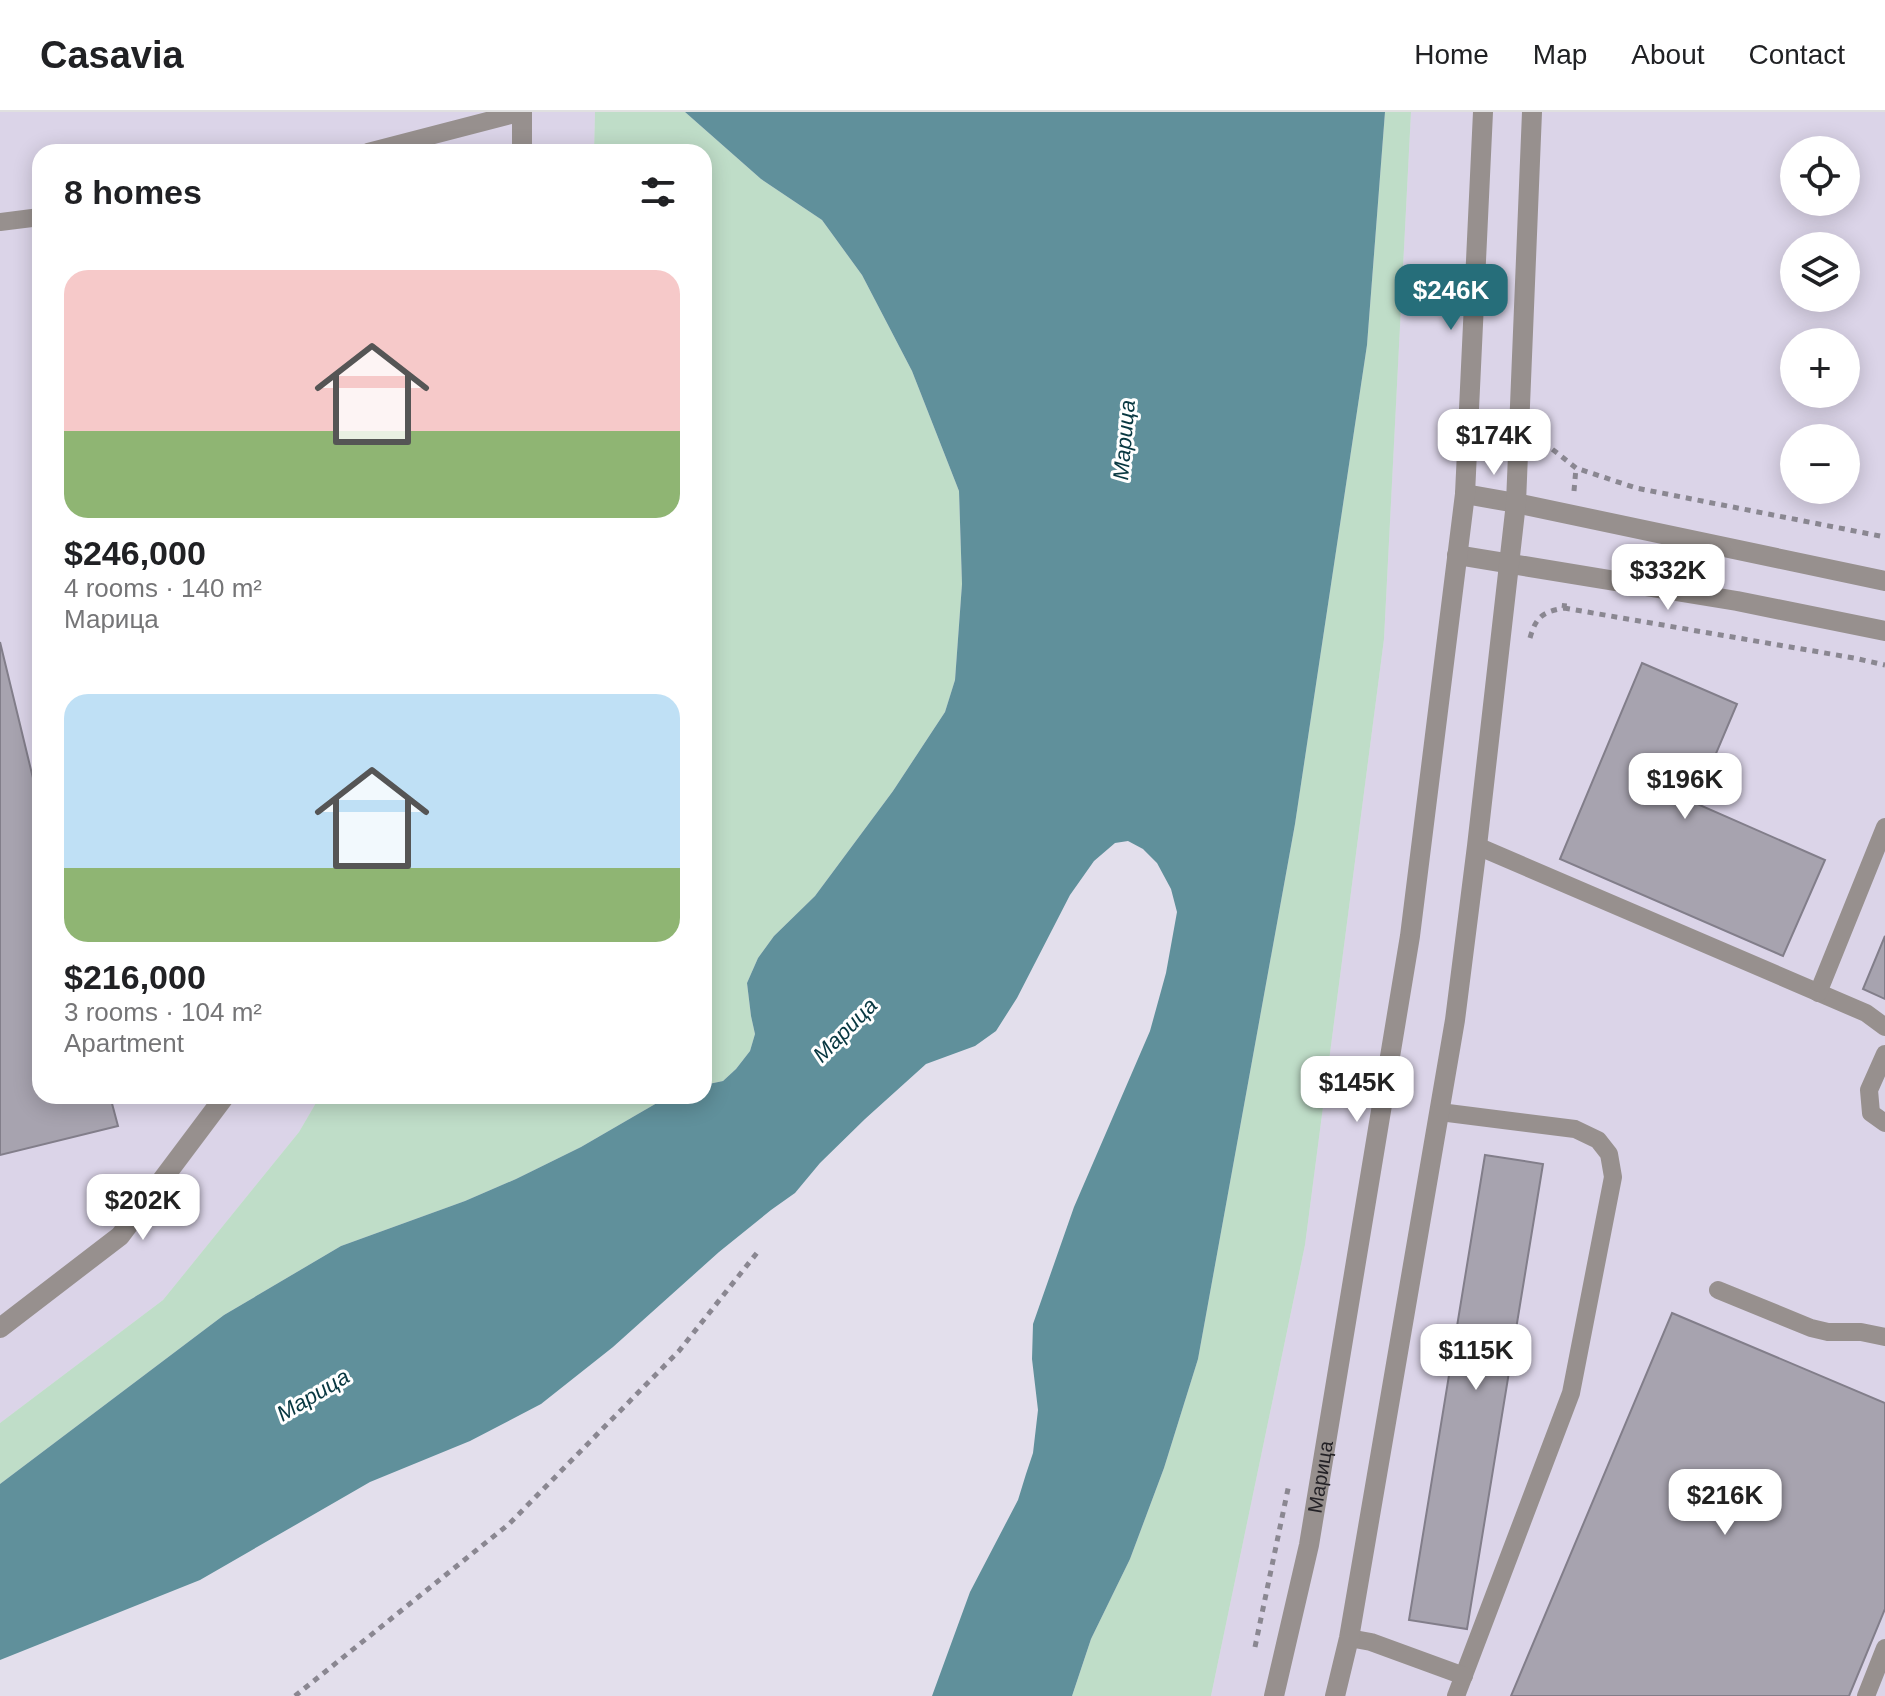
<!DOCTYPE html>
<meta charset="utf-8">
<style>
body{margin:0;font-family:Helvetica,sans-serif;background:#f6f6f6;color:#202124;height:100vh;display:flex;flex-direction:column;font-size:30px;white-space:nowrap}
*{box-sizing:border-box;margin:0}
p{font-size:26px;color:#757577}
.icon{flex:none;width:44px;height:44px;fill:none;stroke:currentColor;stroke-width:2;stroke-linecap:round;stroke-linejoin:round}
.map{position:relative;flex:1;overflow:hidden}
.details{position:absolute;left:32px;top:32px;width:680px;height:960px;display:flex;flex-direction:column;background:#fff;border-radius:24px;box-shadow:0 4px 20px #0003}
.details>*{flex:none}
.controls{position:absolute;left:1780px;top:24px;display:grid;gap:16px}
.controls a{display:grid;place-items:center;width:80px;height:80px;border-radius:50%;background:#fff;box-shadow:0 4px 20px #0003;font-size:40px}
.price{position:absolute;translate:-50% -68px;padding:0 18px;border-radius:16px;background:#fff;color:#222;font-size:26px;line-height:52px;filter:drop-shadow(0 2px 4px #0008)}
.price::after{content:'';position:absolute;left:50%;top:48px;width:24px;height:18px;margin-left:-12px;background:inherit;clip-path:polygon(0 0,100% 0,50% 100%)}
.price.on{background:#266e7a;color:#fff}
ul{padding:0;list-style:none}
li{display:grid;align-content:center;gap:16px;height:424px;padding:0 32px}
li span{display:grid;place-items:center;height:248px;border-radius:24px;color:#555}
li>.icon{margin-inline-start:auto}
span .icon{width:144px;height:144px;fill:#fffc;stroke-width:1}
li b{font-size:34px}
h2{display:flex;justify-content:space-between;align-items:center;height:96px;padding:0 32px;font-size:34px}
header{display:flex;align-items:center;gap:48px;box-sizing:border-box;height:112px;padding:0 40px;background:#fff;border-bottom:2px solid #e0e0e0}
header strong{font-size:38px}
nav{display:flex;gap:44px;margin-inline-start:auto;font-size:28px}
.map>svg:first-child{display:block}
.built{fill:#dbd4e8;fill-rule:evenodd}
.green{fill:#bfddc8}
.water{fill:#60909b}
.building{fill:#a7a3af;stroke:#827e8a;stroke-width:2}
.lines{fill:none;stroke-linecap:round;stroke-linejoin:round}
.path{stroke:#8a8791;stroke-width:5;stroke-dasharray:6 6;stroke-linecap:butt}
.service{stroke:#97908e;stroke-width:18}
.minor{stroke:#97908e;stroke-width:20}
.tertiary{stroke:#97908e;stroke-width:20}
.labels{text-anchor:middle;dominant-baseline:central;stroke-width:6;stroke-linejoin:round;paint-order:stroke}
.street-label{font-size:20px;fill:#242227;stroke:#fff}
.water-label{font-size:22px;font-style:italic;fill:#073740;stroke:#fff}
</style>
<header>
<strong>Casavia</strong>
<nav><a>Home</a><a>Map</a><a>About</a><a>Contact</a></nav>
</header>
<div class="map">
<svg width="1885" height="1584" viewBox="0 0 1885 1584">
<rect width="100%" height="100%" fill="#e3dfec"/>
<g class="built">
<path d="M0,0H595L594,40H40V984H320L299,1020L163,1188L0,1311Z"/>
<path d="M1411,0H1885V1584H1211L1305,1133L1384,527ZM1794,38H1846V90H1794ZM1794,134H1846V186H1794ZM1794,230H1846V282H1794ZM1794,326H1846V378H1794Z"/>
</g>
<g class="green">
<path d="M595,0H685L761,67L822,108L862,163L912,259L959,379L962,472L955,568L945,600L893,679L815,784L774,824L758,846L747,871L751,904L755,922L750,939L736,957L723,969L704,973V40H594Z"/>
<path d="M1385,0H1411L1384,527L1305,1133L1211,1584H1072L1091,1527L1130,1447L1164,1356L1198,1247L1295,712L1367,233Z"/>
<path d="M320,984H669L581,1035L516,1067L465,1089L341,1134L224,1203L0,1372V1311L163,1188L299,1020Z"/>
</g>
<path class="water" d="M685,0H1385L1367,233L1295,712L1198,1247L1164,1356L1130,1447L1091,1527L1072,1584H932L970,1480L1018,1388L1026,1362L1033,1341L1038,1298L1032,1247L1033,1212L1074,1095L1150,919L1166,861L1177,800L1171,777L1157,751L1143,737L1128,729L1115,731L1094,749L1070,783L1017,886L996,919L975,934L926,952L865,1007L820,1051L795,1081L771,1098L719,1140L613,1235L541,1292L470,1329L370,1370L200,1468L0,1548V1372L224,1203L341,1134L465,1089L516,1067L581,1035L669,984H704V973L723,969L736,957L750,939L755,922L751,904L747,871L758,846L774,824L815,784L893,679L945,600L955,568L962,472L959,379L912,259L862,163L822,108L761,67Z"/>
<g class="building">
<path d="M0,530L40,695V984H110L118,1014L0,1043Z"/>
<path d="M1642,551L1737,592L1695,691L1825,748L1783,844L1560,747Z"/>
<path d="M1885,824V887L1863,877Z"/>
<path d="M1485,1043L1543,1052L1467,1517L1409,1508Z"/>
<path d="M1672,1201L1885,1291V1497L1849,1584H1511Z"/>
</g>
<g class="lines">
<g class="path">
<path d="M1542,333H1547L1576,356L1636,376L1885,425"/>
<path d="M1574,379L1576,356"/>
<path d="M1564,496L1854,546L1885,553"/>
<path d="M1530,526C1536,505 1542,500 1564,496L1565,488"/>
<path d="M1255,1535L1289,1372"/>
<path d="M295,1584L509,1412L679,1239L760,1137"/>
</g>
<g class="service">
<path d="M368,40L522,0"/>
<path d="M0,110L40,105"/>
<path d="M1477,734L1866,901L1885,915"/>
<path d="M1818,881L1885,715"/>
<path d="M1885,942L1869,978L1871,1001L1885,1011"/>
<path d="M1440,1000L1575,1017L1598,1028L1609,1042L1613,1065L1571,1281L1456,1584"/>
<path d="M1718,1178L1811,1216L1828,1220H1861L1885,1225"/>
<path d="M1349,1526L1371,1530L1464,1564"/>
<path d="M1866,1584L1885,1536"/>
</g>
<g class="minor">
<path d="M522,40V0"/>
<path d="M0,1216L120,1124L225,984"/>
</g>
<g class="tertiary">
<path d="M1465,382L1516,391L1885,469"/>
<path d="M1457,443L1737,489L1885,519"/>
<path id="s1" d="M1274,1584L1309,1433L1410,824L1465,382L1483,0"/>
<path d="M1335,1584L1349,1526L1455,908L1477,734L1516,391L1532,0"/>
</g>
</g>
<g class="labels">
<g class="street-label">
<text stroke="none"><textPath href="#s1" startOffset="224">Марица</textPath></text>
</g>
<g class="water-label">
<text transform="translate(1124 328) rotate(-85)">Марица</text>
<text transform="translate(845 918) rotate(-45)">Марица</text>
<text transform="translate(313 1283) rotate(-31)">Марица</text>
</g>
</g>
</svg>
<div class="controls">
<a><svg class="icon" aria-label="locate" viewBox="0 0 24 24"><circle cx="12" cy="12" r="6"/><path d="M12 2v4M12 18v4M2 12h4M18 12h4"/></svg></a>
<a><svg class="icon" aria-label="layers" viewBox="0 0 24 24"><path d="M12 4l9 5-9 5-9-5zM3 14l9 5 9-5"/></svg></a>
<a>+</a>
<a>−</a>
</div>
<b class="price on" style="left:1451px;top:220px">$246K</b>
<b class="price" style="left:1494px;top:365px">$174K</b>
<b class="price" style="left:1668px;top:500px">$332K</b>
<b class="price" style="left:1685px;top:709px">$196K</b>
<b class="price" style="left:1357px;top:1012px">$145K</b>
<b class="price" style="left:143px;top:1130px">$202K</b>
<b class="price" style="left:1476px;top:1280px">$115K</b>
<b class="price" style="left:1725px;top:1425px">$216K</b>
<section class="details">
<h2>8 homes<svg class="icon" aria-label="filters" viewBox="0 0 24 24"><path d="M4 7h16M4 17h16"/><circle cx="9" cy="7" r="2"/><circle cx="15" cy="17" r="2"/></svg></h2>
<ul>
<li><span style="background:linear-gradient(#f6c9c9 65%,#8fb573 0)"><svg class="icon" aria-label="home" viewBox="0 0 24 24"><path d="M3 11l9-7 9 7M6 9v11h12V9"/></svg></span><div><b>$246,000</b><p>4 rooms · 140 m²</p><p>Марица</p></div></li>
<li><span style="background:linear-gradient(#bfe0f5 70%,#8fb573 0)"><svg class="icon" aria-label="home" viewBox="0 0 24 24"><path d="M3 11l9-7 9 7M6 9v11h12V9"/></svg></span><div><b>$216,000</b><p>3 rooms · 104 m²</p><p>Apartment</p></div></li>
</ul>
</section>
</div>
